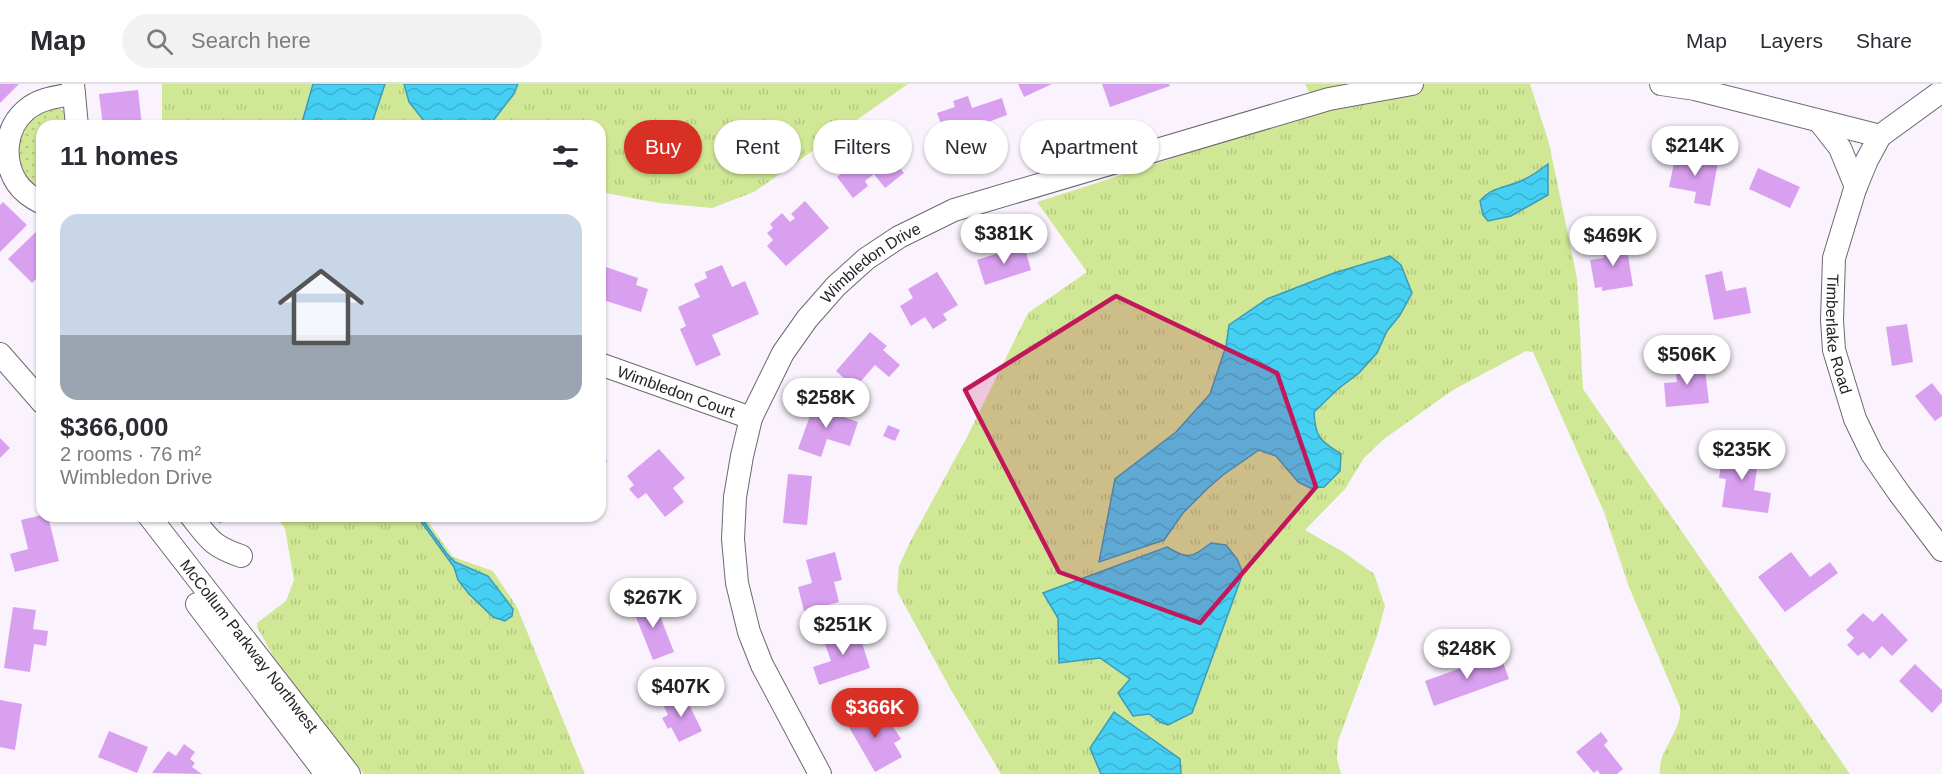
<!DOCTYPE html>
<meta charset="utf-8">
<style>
body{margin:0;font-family:Helvetica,sans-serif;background:#f2f2f3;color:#2b2b33;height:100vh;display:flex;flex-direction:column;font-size:22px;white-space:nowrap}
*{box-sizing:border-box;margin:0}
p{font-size:20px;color:#7c7c81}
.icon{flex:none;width:33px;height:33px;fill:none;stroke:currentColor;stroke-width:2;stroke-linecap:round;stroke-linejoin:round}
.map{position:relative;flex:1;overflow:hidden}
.side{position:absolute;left:36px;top:36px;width:570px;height:402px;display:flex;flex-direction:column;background:#fff;border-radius:18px;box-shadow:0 2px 4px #0004}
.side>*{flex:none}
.top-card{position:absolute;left:624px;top:36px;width:570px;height:54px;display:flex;gap:12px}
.price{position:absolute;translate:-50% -51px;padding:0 14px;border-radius:21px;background:#fff;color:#222;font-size:20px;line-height:39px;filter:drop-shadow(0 2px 3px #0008)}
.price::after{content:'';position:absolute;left:50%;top:36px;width:18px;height:14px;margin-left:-9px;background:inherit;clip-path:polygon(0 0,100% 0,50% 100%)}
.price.selected{background:#d93025;color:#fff}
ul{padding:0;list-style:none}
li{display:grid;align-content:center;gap:12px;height:318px;padding:0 24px}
li span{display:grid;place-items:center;height:186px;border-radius:18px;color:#555}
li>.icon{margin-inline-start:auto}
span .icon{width:108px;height:108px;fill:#fffc;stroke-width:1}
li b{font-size:26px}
h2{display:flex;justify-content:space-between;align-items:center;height:72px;padding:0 24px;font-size:26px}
.tag{padding:0 21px;border-radius:27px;background:#fff;box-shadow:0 2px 4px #0004;font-size:21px;line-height:54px}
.tag.selected{background:#d93025;color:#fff}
header{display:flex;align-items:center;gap:36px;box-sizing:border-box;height:84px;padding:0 30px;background:#fff;border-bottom:2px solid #e1e1e2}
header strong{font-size:28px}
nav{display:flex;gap:33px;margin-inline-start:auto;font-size:21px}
.search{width:420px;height:54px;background:#f2f2f3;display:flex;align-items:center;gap:15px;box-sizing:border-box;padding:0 21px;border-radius:33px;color:#7c7c81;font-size:22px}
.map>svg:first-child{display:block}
.grass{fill:url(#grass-tufts)}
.park{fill:url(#park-dots)}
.water{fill:url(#water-waves);stroke:#3c9bb6;stroke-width:1.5}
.building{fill:#d9a0f0}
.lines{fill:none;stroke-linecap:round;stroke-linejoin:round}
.minor-casing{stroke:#6e6871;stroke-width:24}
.minor{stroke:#fff;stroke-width:22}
.marked{fill:#c2185b;fill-opacity:0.2;stroke:#c2185b;stroke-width:4.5;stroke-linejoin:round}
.labels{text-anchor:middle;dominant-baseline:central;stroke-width:4.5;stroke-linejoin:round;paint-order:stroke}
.street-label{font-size:16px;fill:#262327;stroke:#faf3fd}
</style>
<header>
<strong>Map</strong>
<div class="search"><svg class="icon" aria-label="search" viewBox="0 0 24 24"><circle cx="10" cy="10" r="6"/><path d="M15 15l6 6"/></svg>Search here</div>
<nav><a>Map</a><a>Layers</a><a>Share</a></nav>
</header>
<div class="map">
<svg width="1942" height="690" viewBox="0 0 1942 690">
<defs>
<pattern id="grass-tufts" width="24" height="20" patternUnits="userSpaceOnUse" patternTransform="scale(1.5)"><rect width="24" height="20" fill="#d0e895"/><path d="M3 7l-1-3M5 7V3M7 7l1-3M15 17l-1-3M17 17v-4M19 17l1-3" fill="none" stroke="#b2c780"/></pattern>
<pattern id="park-dots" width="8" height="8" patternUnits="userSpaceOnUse" patternTransform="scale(1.5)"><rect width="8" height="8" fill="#d0e895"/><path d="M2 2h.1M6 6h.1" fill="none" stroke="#b2c780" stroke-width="1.8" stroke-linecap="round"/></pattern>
<pattern id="water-waves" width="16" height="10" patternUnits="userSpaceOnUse" patternTransform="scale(1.5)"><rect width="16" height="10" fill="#45cff3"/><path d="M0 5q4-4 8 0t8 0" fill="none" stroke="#3cb1d0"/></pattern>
</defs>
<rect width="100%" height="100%" fill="#faf3fd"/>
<g class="grass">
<path d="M162,0H908L754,108L712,124L659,119L600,108V42H162Z"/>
<path d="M1305,0H1530L1549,59L1577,194L1583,305L1850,690H1660C1657,666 1683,647 1680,623L1629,503L1604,428L1533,268L1526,267L1453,306L1384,355L1364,374L1345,405L1305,446L1345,469L1374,490L1385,522L1377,552L1338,657L1337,675L1341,690H1001L951,606L897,507L899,482L910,458L968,351L1028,229L1087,188L1037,118C1127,90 1216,59 1307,32L1310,9Z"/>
<path d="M277,432H424L453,473L493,487L517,523L585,690H364L335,655L273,572L257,543V539L286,517L294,496L285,445Z"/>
</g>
<path class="park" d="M49,22C64,24 66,27 67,42H42V111L24,97L15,67L29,33Z"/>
<g class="water">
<path d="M313,0H385L371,42H301Z"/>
<path d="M404,0H518L513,11L489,42H428L409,18Z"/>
<path d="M1548,80V111L1511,132L1488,137L1483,131L1480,117C1492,102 1507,104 1523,96C1532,92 1540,86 1548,80Z"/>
<path d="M1390,172L1401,181L1412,209L1400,231L1387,247L1377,269L1359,289L1338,305L1314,328C1315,353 1320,357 1341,370L1340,387L1324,403L1310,404L1298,398L1276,372L1259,366L1223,391L1208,404L1183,429L1164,456L1099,478L1115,395L1176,348L1210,310L1226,262L1229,241L1267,215L1334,189Z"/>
<path d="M417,432H420L447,470L455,478L488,492L513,525L512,532L505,537L493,533L469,510L458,496L454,483Z"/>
<path d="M1211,459L1226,461L1237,475L1243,489L1192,629L1168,641L1160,638L1149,630L1133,632L1118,609L1130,595L1100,574L1059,579L1058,534L1043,509L1167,463C1188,476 1191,474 1211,459Z"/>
<path d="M1114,628L1180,675L1181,690H1101L1090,664Z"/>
</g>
<g class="building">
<path d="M0,0H19L0,19Z"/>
<path d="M1018,0H1052L1024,13Z"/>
<path d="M1102,0H1169L1170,2L1110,23Z"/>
<path d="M138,6L142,42H103L99,10Z"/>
<path d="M968,12L972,24L1002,14L1007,31L946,54L937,29L955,23L953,17Z"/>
<path d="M880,59L904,89L885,104L874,90L865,97L868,102L853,114L837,93Z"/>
<path d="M1676,69L1718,78L1710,122L1694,119L1696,108L1669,103Z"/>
<path d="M1758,84L1800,103L1790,124L1749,105Z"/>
<path d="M805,117L829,144L786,182L767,162L773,156L767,149L773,144L770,140L782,129L790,138L795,134L791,130Z"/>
<path d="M3,118L27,141L0,168V121Z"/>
<path d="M42,142V189L32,199L8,175Z"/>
<path d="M1625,153L1633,202L1602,207V203L1595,204L1590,176L1604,174L1603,170L1607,169L1605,157Z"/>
<path d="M1024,161L1031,186L985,201L977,176Z"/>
<path d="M600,181L638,194L636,201L648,205L641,228L600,215Z"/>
<path d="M722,181L732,203L745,197L759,230L712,251L721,271L696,282L680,245L686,242L678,223L700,213L694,200L707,194L705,188Z"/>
<path d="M1722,187L1726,207L1746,203L1751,229L1714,236L1705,191Z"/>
<path d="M937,188L958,221L943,230L947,236L933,245L925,233L911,242L900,222L913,214L908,205Z"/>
<path d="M1907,240L1913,278L1892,282L1886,243Z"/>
<path d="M870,248L887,262L883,266L900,281L889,293L875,281L855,304L836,287Z"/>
<path d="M1698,276L1699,286L1705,285L1709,319L1666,323L1664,299L1677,298L1675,278Z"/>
<path d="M1932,299L1942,312V332L1935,337L1915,312Z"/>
<path d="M816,315L840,323L837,331L858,338L850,362L827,355L821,373L798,365Z"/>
<path d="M888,341L900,346L895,357L883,352Z"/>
<path d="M0,354L10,364L0,374Z"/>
<path d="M1724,361L1754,365L1753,376L1758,377L1754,406L1771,409L1768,429L1722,423L1726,395L1719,394Z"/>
<path d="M659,365L685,394L673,404L684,418L665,433L646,409L638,415L629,405L634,401L627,392Z"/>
<path d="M600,374L607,376L602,393H600Z"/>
<path d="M788,390L812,392L807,441L783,439Z"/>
<path d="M42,431L48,432L59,477L15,488L10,470L28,465L21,436Z"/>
<path d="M214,432H230L220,440Z"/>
<path d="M835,468L842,496L834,498L839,518L804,527L798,503L812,499L806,476Z"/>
<path d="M1791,468L1810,493L1830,478L1838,489L1785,528L1758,493Z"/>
<path d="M653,514L674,568L653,576L632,523Z"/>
<path d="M13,523L36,526L33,545L48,547L46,562L34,560L30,588L4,584Z"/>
<path d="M1863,529L1873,538L1882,529L1908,556L1892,572L1882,562L1870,575L1863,568L1858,572L1847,561L1854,554L1846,546Z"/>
<path d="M856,540L870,584L819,601L813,583L831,577L823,554L833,550L832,548Z"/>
<path d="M1500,570L1509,595L1434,622L1425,597Z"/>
<path d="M1915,580L1942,606V618L1932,629L1899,597Z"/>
<path d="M683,608L702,647L679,658L671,643L668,645L662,634L668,631L662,618Z"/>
<path d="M0,616L22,620L15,666L0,663Z"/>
<path d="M872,622L884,642L890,638L901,655L894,659L902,673L875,688L846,638Z"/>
<path d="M109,647L148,663L137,689L98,673Z"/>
<path d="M1601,648L1608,657L1604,661L1623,685L1617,690H1600L1597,686L1594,689L1576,668Z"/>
<path d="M184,660L195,668L190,675L195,679L192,683L202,690L152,689L168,667L176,672Z"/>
</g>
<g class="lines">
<g class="minor-casing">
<g id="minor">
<path d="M73,0L77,42"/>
<path d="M1661,0L1695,5L1880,52"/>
<path id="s1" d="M1942,7L1880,52L1867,76L1855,105L1834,174L1832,236L1834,266L1855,335L1872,370L1899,409L1942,466"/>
<path d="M1819,37L1840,64L1856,103"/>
<path d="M42,119C32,114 23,108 17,99C2,76 5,44 26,26C40,14 57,13 74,10"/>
<path d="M0,270L42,318"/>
<path id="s2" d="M600,280L751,334"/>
<path id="s3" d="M149,432L349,690"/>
<path d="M191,432C210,456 212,462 241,472"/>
<path d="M197,520L326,690"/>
<path id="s4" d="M820,690L762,581L749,548L737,499L733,455L735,413L742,372L751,334L783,269L807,235L836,202L866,175L899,153L954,126L1329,15L1412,0"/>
</g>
</g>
<use href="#minor" class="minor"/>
</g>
<path class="marked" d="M1116,212L1277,289L1316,403L1200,539L1059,488L965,306Z"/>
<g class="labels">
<g class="street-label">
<text stroke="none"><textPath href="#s4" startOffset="576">Wimbledon Drive</textPath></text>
<text stroke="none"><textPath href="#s1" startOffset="284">Timberlake Road</textPath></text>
<text stroke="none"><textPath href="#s2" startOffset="81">Wimbledon Court</textPath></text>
<text stroke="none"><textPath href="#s3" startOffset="164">McCollum Parkway Northwest</textPath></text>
</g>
</g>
</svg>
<b class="price" style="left:1695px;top:93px">$214K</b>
<b class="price" style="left:1004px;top:181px">$381K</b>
<b class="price" style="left:1613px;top:183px">$469K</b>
<b class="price" style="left:1687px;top:302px">$506K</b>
<b class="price" style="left:826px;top:345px">$258K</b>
<b class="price" style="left:1742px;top:397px">$235K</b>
<b class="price" style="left:653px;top:545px">$267K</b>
<b class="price" style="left:843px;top:572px">$251K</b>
<b class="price" style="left:1467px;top:596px">$248K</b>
<b class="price" style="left:681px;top:634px">$407K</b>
<b class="price selected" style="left:875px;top:655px">$366K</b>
<div class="top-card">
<a class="tag selected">Buy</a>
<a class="tag">Rent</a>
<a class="tag">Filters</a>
<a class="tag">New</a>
<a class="tag">Apartment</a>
</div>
<section class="side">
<h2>11 homes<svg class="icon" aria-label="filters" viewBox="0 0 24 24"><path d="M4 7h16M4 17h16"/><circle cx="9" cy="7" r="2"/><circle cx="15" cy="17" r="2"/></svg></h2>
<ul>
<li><span style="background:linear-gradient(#c9d6e8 65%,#9aa5b1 0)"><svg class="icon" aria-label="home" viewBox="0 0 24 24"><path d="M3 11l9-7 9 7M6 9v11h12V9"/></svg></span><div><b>$366,000</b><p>2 rooms · 76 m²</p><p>Wimbledon Drive</p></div></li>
</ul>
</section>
</div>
